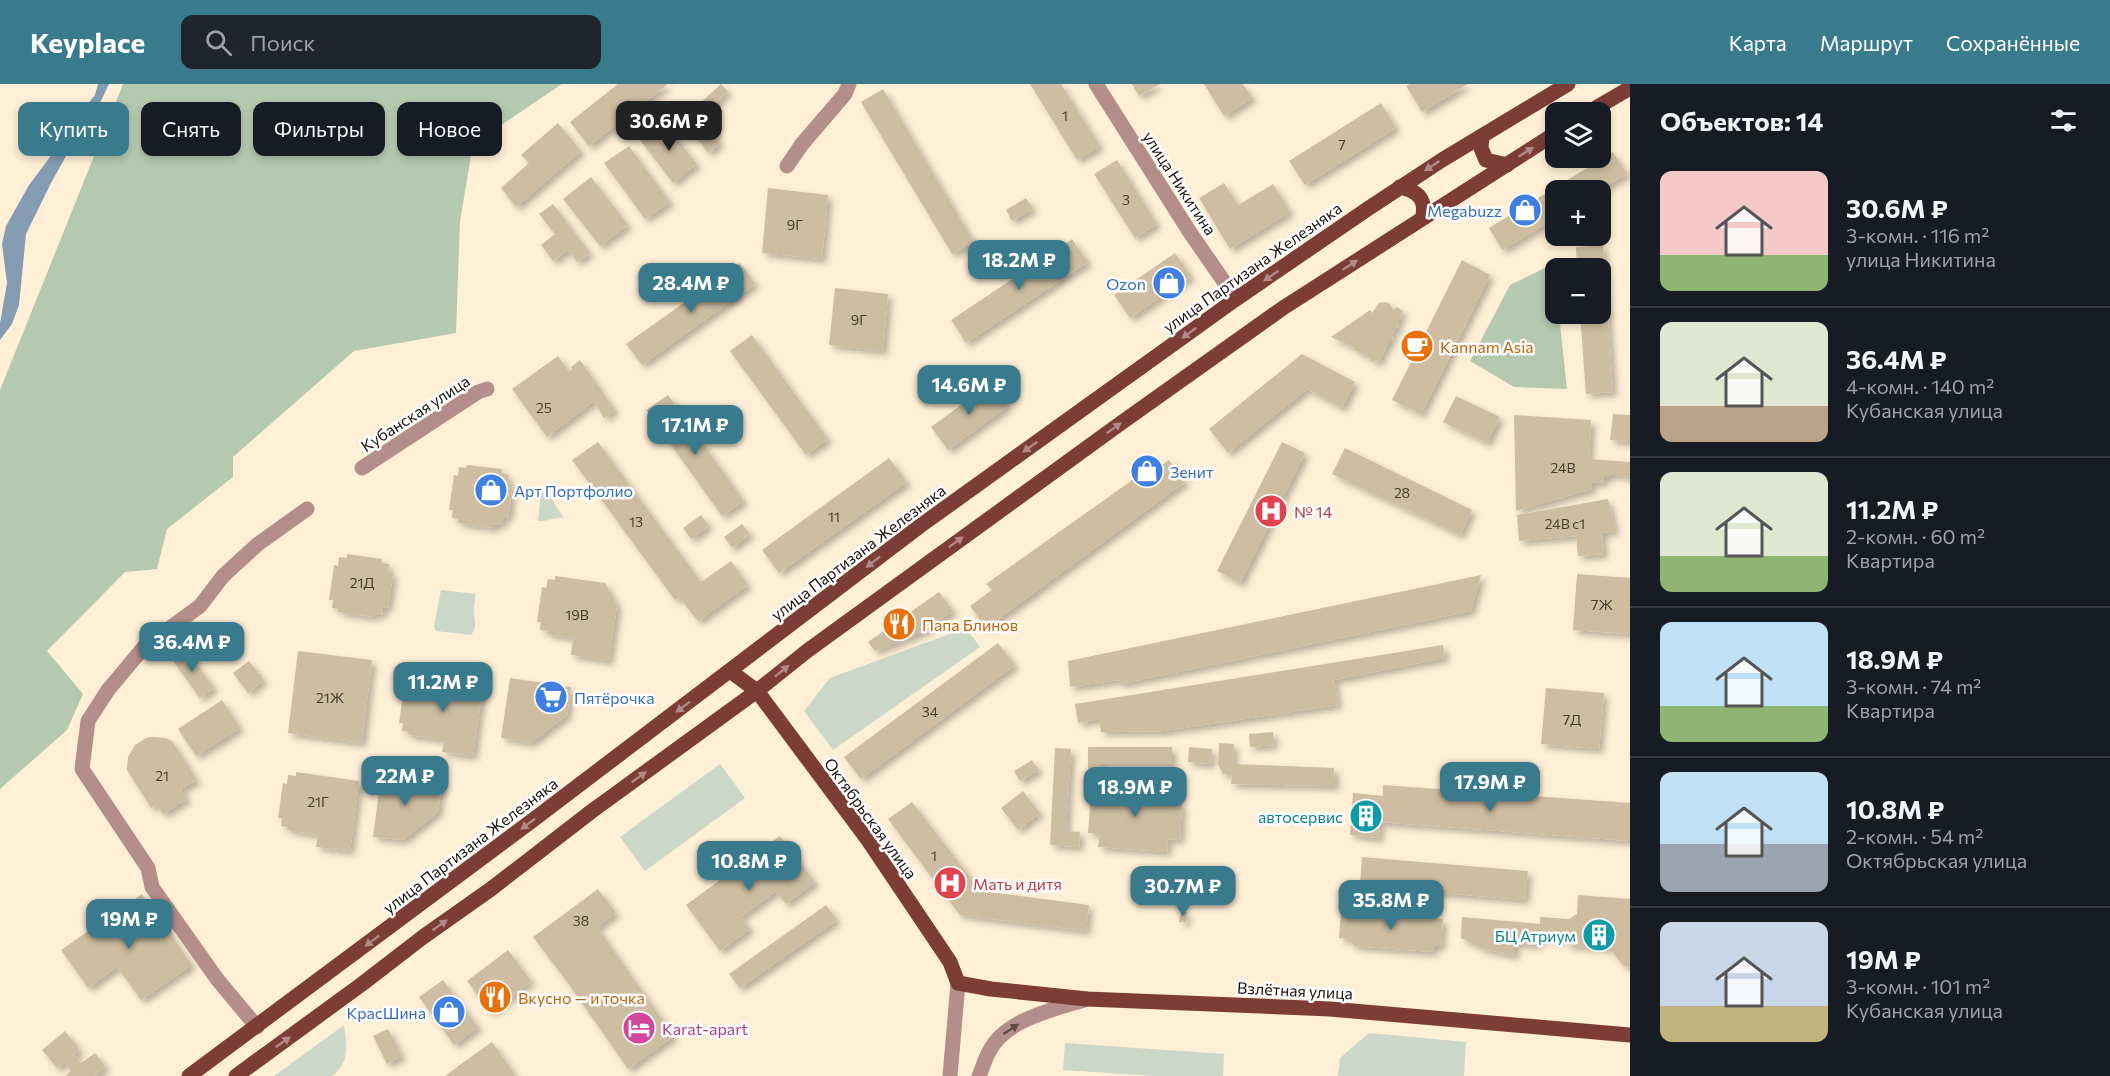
<!DOCTYPE html>
<html lang="ru">
<meta charset="utf-8">
<style>
body{margin:0;font-family:Commissioner,sans-serif;background:#20242c;color:#f1f3f6;height:100vh;display:flex;flex-direction:column;font-size:22px;white-space:nowrap}
*{box-sizing:border-box;margin:0}
p{font-size:20px;color:#9ea1a6}
.icon{flex:none;width:33px;height:33px;fill:none;stroke:currentColor;stroke-width:2;stroke-linecap:round;stroke-linejoin:round}
.map{position:relative;flex:1;overflow:hidden}
.details{display:flex;flex-direction:column;background:#171b24;width:480px}
.details>*{flex:none}
.top-card{position:absolute;left:18px;top:18px;width:570px;height:54px;display:flex;gap:12px}
.tools{position:absolute;left:1545px;top:18px;display:grid;gap:12px}
.tools a{display:grid;place-items:center;width:66px;height:66px;border-radius:12px;background:#171b24;box-shadow:0 3px 9px #0003;font-size:30px}
.price{position:absolute;translate:-50% -51px;padding:0 14px;border-radius:12px;background:#3a7a8d;color:#fff;font-size:20px;line-height:39px;filter:drop-shadow(0 2px 3px #0008)}
.price::after{content:'';position:absolute;left:50%;top:36px;width:18px;height:14px;margin-left:-9px;background:inherit;clip-path:polygon(0 0,100% 0,50% 100%)}
.price.on{background:#222;color:#fff}
ul{padding:0;list-style:none}
li{display:flex;align-items:center;gap:18px;height:150px;padding:0 30px}
li+li{border-top:2px solid #363941}
li span{display:grid;place-items:center;flex:none;width:168px;height:120px;border-radius:12px;color:#555}
li>.icon{margin-inline-start:auto}
span .icon{width:72px;height:72px;fill:#fffc;stroke-width:1}
li b{font-size:26px}
h2{display:flex;justify-content:space-between;align-items:center;height:72px;padding:0 30px;font-size:26px}
.chip{padding:0 21px;border-radius:12px;background:#171b24;box-shadow:0 3px 9px #0003;font-size:21px;line-height:54px}
.chip.on{background:#3a7a8d;color:#fff}
header{display:flex;align-items:center;gap:36px;box-sizing:border-box;height:84px;padding:0 30px;background:#3a7a8d;color:#fff}
header strong{font-size:28px}
nav{display:flex;gap:33px;margin-inline-start:auto;font-size:21px}
.search{width:420px;height:54px;background:#20242c;display:flex;align-items:center;gap:15px;box-sizing:border-box;padding:0 21px;border-radius:12px;color:#9ea1a6;font-size:22px}
main{display:flex;flex:1;min-height:0}
.map>svg:first-child{display:block}
.green{fill:#cbd8c7}
.forest{fill:#b5c9af}
.water{fill:#849db2}
.building{fill:#cebda1;filter:url(#shadow)}
.lines{fill:none;stroke-linecap:round;stroke-linejoin:round}
.minor{stroke:#b48f89;stroke-width:15}
.major{stroke:#7b3d36;stroke-width:15}
.oneway{fill:#af8a86}
.oneway2{fill:#5f4b42}
.labels{text-anchor:middle;dominant-baseline:central;stroke-width:5;stroke-linejoin:round;paint-order:stroke}
.number-label{font-size:14px;fill:#473e2e}
.street-label{font-size:16px;fill:#1a1308;stroke:#fefefe}
.shop-label{font-size:16px;fill:#366cbe;stroke:#fefefe;text-anchor:end}
.food-label{font-size:16px;fill:#c56008;stroke:#fefefe;text-anchor:start}
.health-label{font-size:16px;fill:#be3a42;stroke:#fefefe;text-anchor:start}
.culture-label{font-size:16px;fill:#0d838f;stroke:#fefefe;text-anchor:end}
.hotel-label{font-size:16px;fill:#b23c85;stroke:#fefefe;text-anchor:start}
</style>
<header>
<strong>Keyplace</strong>
<div class="search"><svg class="icon" aria-label="search" viewBox="0 0 24 24"><circle cx="10" cy="10" r="6"/><path d="M15 15l6 6"/></svg>Поиск</div>
<nav><a>Карта</a><a>Маршрут</a><a>Сохранённые</a></nav>
</header>
<main>
<div class="map">
<svg width="1630" height="992" viewBox="0 0 1630 992">
<defs>
<filter id="shadow"><feDropShadow dx="4.5" dy="4.5" stdDeviation="3" flood-color="#0004"/></filter>
</defs>
<rect width="100%" height="100%" fill="#ffefd6"/>
<g class="green">
<path d="M541,407L547,408L564,434C554,433 547,438 538,437Z"/>
<path d="M441,506L476,510C475,515 474,521 474,526C474,536 478,543 471,551L436,547L434,542Z"/>
<path d="M966,544L980,563L833,666L804,627L830,594Z"/>
<path d="M720,680L745,714L645,787L620,753Z"/>
<path d="M344,941C347,961 350,979 332,992H274Z"/>
<path d="M1369,949L1466,958L1464,992H1338L1340,974Z"/>
<path d="M1065,959L1224,970L1223,992H1154L1063,986Z"/>
</g>
<g class="forest">
<path d="M123,0H562L473,60L460,137L456,249L354,267L233,373V393L167,445L157,485L125,488L47,567L83,610L67,646L0,705V306Z"/>
<path d="M1553,180L1556,230H1559L1567,305L1514,303L1470,277L1510,201Z"/>
</g>
<path class="water" d="M98,0H109L98,23L70,65L51,99L26,150L19,221L12,240L0,256V239L7,199L2,160L6,142L29,101L53,69L76,34L95,11Z"/>
<g class="building">
<path d="M618,0H668L589,62L570,38Z"/>
<path d="M721,0L728,7L702,32L720,59L708,69L679,29L691,19L695,24Z"/>
<path d="M1030,0H1061L1100,62L1077,76Z"/>
<path d="M1132,0H1160L1139,12Z"/>
<path d="M1204,0H1243L1252,14L1224,32Z"/>
<path d="M1410,0H1468L1422,28L1406,2Z"/>
<path d="M883,5L974,158L952,170L861,18Z"/>
<path d="M1381,19L1396,44L1305,101L1289,77Z"/>
<path d="M664,38L697,80L673,99L640,56Z"/>
<path d="M558,39L581,67L516,123L501,104L529,79L521,71Z"/>
<path d="M629,62L670,118L645,135L604,79Z"/>
<path d="M1613,68L1627,90L1600,106H1556V134L1502,166L1489,144Z"/>
<path d="M1117,76L1157,140L1135,154L1094,90Z"/>
<path d="M591,93L628,141L600,162L563,115Z"/>
<path d="M1224,99L1238,121L1273,100L1290,128L1230,165L1199,114Z"/>
<path d="M768,104L828,111L822,175L762,169Z"/>
<path d="M1026,114L1033,125L1012,137L1006,126Z"/>
<path d="M553,120L590,169L577,178L568,166L553,177L541,161L555,150L539,130Z"/>
<path d="M1072,155L1088,178L966,259L951,236Z"/>
<path d="M1603,161L1613,308L1586,310L1580,230H1600V184H1577L1576,163Z"/>
<path d="M1175,169L1191,192L1130,234L1114,211Z"/>
<path d="M1462,176L1490,191L1421,330L1392,316Z"/>
<path d="M740,179L755,200L642,281L626,260Z"/>
<path d="M835,204L888,210L883,267L829,261Z"/>
<path d="M1386,218L1390,220L1393,226L1397,223L1403,227L1397,240L1399,241L1398,244L1396,243L1391,252L1393,253L1392,256L1390,255L1379,278L1374,276L1373,278L1370,276L1371,274L1354,266L1355,264L1331,253L1370,226L1372,229L1379,219Z"/>
<path d="M752,251L828,355L806,371L730,267Z"/>
<path d="M1302,270L1355,298L1342,324L1307,305L1228,369L1209,345Z"/>
<path d="M558,272L569,288L572,285L571,283L580,276L615,326L604,334L594,317L547,353L512,305Z"/>
<path d="M991,299L1008,322L948,366L931,343Z"/>
<path d="M668,311L744,417L722,432L646,326Z"/>
<path d="M1456,312L1500,333L1487,359L1443,338Z"/>
<path d="M1613,330L1630,331V358L1610,356Z"/>
<path d="M1514,331L1591,336L1589,375L1630,378V393L1610,390V393H1604L1603,399L1592,398V405L1516,427Z"/>
<path d="M598,358L701,498L731,477L748,501L698,537L679,513L675,516L572,376Z"/>
<path d="M1282,358L1305,369L1240,499L1217,487Z"/>
<path d="M1345,364L1472,426L1460,451L1332,390Z"/>
<path d="M889,374L907,398L779,489L762,466Z"/>
<path d="M1169,376L1185,398L986,544L970,522L992,506L986,500L1145,387L1148,391Z"/>
<path d="M467,381L502,385L501,389L509,391L507,399L513,400L508,434H503L502,441L494,440V444L459,439V435L452,434L453,426H449L454,391L458,392L459,383L466,384Z"/>
<path d="M1608,415L1615,447L1602,449L1604,470L1578,472L1576,452L1519,457L1517,431Z"/>
<path d="M701,431L709,442L691,455L683,444Z"/>
<path d="M742,440L750,450L732,464L724,453Z"/>
<path d="M347,470L382,475L381,479L389,480L388,489H393L388,524L383,523L382,531L374,530V533L339,528V525L332,524L333,516H329L334,481L338,482L339,473L347,474Z"/>
<path d="M1577,490L1630,494V550L1573,546Z"/>
<path d="M1481,491L1471,527L1120,600L1119,596L1070,603L1068,577Z"/>
<path d="M555,492L605,499L617,521L609,577L571,571L573,554L547,550L548,547L540,546L541,538H537L542,503L546,504L548,495L555,496Z"/>
<path d="M939,508L953,527L924,547L875,567L868,558Z"/>
<path d="M998,559L1015,581L861,695L844,673Z"/>
<path d="M1443,561L1445,574L1334,596L1338,621L1163,647L1101,648L1099,635L1078,639L1075,620Z"/>
<path d="M185,564L214,604L200,614L171,574Z"/>
<path d="M298,567L372,576L362,659L288,649Z"/>
<path d="M249,577L264,596L248,609L233,589Z"/>
<path d="M417,593L483,602L473,672L442,668L444,656L409,651V648L402,647L403,639H399L404,604L408,605L409,596L416,597Z"/>
<path d="M510,594L571,603L567,631L531,659L501,654Z"/>
<path d="M1546,604L1604,609L1599,665L1541,660Z"/>
<path d="M222,616L240,644L196,672L178,645Z"/>
<path d="M1273,648L1274,661L1250,663L1249,650Z"/>
<path d="M152,653L166,654L172,657L197,696L181,705L187,715L163,730L157,721L151,724L127,686L128,673L135,661L146,654Z"/>
<path d="M1219,659L1234,660L1233,680L1334,684L1335,702L1231,700L1232,691L1223,690L1218,681Z"/>
<path d="M1088,663H1172V680H1101V685H1088Z"/>
<path d="M1189,663L1212,665L1211,680L1188,678Z"/>
<path d="M1055,664L1071,665L1066,747L1080,748L1079,763L1050,761Z"/>
<path d="M1032,676L1039,686L1020,697L1014,687Z"/>
<path d="M296,688L359,697L350,767L316,763L318,751L288,746V743L281,742L282,734H278L283,699L287,700L288,691L296,692Z"/>
<path d="M381,692L442,700L438,728L403,756L373,753Z"/>
<path d="M1120,694L1160,697L1158,717L1182,719L1180,756L1168,755L1167,768L1098,763L1100,750L1088,749L1091,712L1118,714Z"/>
<path d="M1383,701L1630,719V757L1380,738L1379,754L1350,751L1353,709L1383,712Z"/>
<path d="M1023,707L1040,729L1018,746L1001,724Z"/>
<path d="M912,718L981,807L1089,821L1086,847L960,831L888,735Z"/>
<path d="M780,752L815,798L786,820L776,807L741,833L750,845L720,867L686,821Z"/>
<path d="M1362,773L1528,787L1525,816L1360,802Z"/>
<path d="M598,805L616,829L597,843L674,952L628,985L565,895L533,853Z"/>
<path d="M142,810L192,881L141,916L117,883L88,904L61,866Z"/>
<path d="M1578,811L1630,815V884L1623,881L1612,868V865L1567,861L1568,855L1539,854L1538,861L1515,859V872L1484,865L1461,854L1462,833L1540,840V833L1569,835L1577,830Z"/>
<path d="M826,821L837,836L740,904L729,890Z"/>
<path d="M1341,826L1443,835L1441,862H1434L1433,868L1355,862L1347,855L1339,854Z"/>
<path d="M1181,828H1187L1186,838H1179Z"/>
<path d="M508,866L531,897L491,929L467,897Z"/>
<path d="M443,896L478,943L454,961L419,913Z"/>
<path d="M388,945L402,972L387,980L373,952Z"/>
<path d="M65,947L80,966L74,970L81,979L95,969L106,983L94,992H65L71,987L65,978L57,984L42,966Z"/>
<path d="M492,958L516,992H445L472,972Z"/>
</g>
<g class="lines">
<g class="minor">
<path d="M1096,0L1189,147L1236,215"/>
<path d="M787,82L802,60L845,10L849,0"/>
<path d="M362,384L478,308L487,305"/>
<path d="M257,943L217,895L152,803L148,784L82,685L88,637L108,606L144,563L200,522L223,492L258,460L307,425"/>
<path d="M950,992L958,899"/>
<path d="M979,992C983,983 985,974 990,966C1006,935 1056,925 1087,915"/>
</g>
<g class="major">
<path d="M1589,28L1630,4"/>
<path d="M1482,52L1481,64L1486,76L1507,81"/>
<path d="M1400,103C1417,107 1426,114 1423,132"/>
<path d="M730,587L757,607L868,756L950,878L958,899L991,905L1087,915L1330,925L1630,951"/>
<path d="M189,992L533,736L920,442L1236,215L1369,124L1442,76L1568,0"/>
<path d="M236,992L362,900L423,853L491,805L592,727L757,607L807,567L1121,339L1283,224L1556,49"/>
</g>
</g>
<defs><path id="oneway-solid" d="M-6-.8H1V-3.2L6.5 0L1 3.2V.8H-6Z" transform="scale(1.5)"/></defs>
<g class="oneway">
<use href="#oneway-solid" transform="translate(1526 68) rotate(-32)"/>
<use href="#oneway-solid" transform="translate(1432 82) rotate(147)"/>
<use href="#oneway-solid" transform="translate(1350 181) rotate(-33)"/>
<use href="#oneway-solid" transform="translate(1271 192) rotate(145)"/>
<use href="#oneway-solid" transform="translate(1189 249) rotate(144)"/>
<use href="#oneway-solid" transform="translate(1114 344) rotate(-36)"/>
<use href="#oneway-solid" transform="translate(1030 363) rotate(144)"/>
<use href="#oneway-solid" transform="translate(956 458) rotate(-36)"/>
<use href="#oneway-solid" transform="translate(873 478) rotate(142)"/>
<use href="#oneway-solid" transform="translate(782 587) rotate(-39)"/>
<use href="#oneway-solid" transform="translate(683 623) rotate(143)"/>
<use href="#oneway-solid" transform="translate(639 693) rotate(-36)"/>
<use href="#oneway-solid" transform="translate(528 740) rotate(143)"/>
<use href="#oneway-solid" transform="translate(440 841) rotate(-35)"/>
<use href="#oneway-solid" transform="translate(372 857) rotate(143)"/>
<use href="#oneway-solid" transform="translate(283 958) rotate(-36)"/>
</g>
<use class="oneway2" href="#oneway-solid" transform="translate(1011 945) rotate(-33)"/>
<defs>
<g id="shop-disc" transform="scale(1.725)"><circle r="9.5" fill="#3f7fe0" stroke="#fefefe"/><path d="M-5-2.5h2.3a2.7 3.5 0 0 1 5.4 0H5L5.5 6h-11ZM-1.5-2.5h3a1.5 2.3 0 0 0-3 0Z" fill="#fff"/></g>
<g id="cafe-disc" transform="scale(1.725)"><circle r="9.5" fill="#e8710a" stroke="#fefefe"/><path d="M-5.5-4.5H6V0H3Q3 3.5 0 3.5H-2.5Q-5.5 3.5-5.5 0ZM3-3.2v2h1.7v-2ZM-6 4.5H4V6H-6Z" fill="#fff"/></g>
<g id="hospital-disc" transform="scale(1.725)"><circle r="9.5" fill="#e0444e" stroke="#fefefe"/><path d="M-5-5h3v3.5h4V-5h3V5h-3V1.5h-4V5h-3Z" fill="#fff"/></g>
<g id="restaurant-disc" transform="scale(1.725)"><circle r="9.5" fill="#e8710a" stroke="#fefefe"/><path d="M-5-6h1v4h1v-4h1v4h1v-4h1v5L-1.5 .5V6h-2V.5L-5-1ZM5-6V6H3V1.5H1.5Q1.5-4 5-6Z" fill="#fff"/></g>
<g id="supermarket-disc" transform="scale(1.725)"><circle r="9.5" fill="#3f7fe0" stroke="#fefefe"/><path d="M-6-5.5h2.5l.6 2H6L4.5 2H-2.5L-4.4-4H-6ZM-1.5 3.2a1.3 1.3 0 1 0 .1 0ZM3 3.2a1.3 1.3 0 1 0 .1 0Z" fill="#fff"/></g>
<g id="building-disc" transform="scale(1.725)"><circle r="9.5" fill="#0f9aa8" stroke="#fefefe"/><path d="M-4-6H4V6H1V3H-1V6H-4ZM-2.5-4.3h1.7v1.8h-1.7ZM.8-4.3h1.7v1.8H.8ZM-2.5-1h1.7V.8h-1.7ZM.8-1h1.7V.8H.8Z" fill="#fff"/></g>
<g id="hotel-disc" transform="scale(1.725)"><circle r="9.5" fill="#d1479c" stroke="#fefefe"/><path d="M-6-4.5h1.5V1H6V5H4.5V3h-9V5H-6ZM-4 0a1.8 1.8 0 1 1 3.6 0ZM.5 0V-2.5h3Q6-2.5 6 0Z" fill="#fff"/></g>
</defs>
<g fill-rule="evenodd">
<use href="#shop-disc" x="1525" y="126"/>
<use href="#shop-disc" x="1169" y="199"/>
<use href="#cafe-disc" x="1417" y="262"/>
<use href="#shop-disc" x="1147" y="387"/>
<use href="#shop-disc" x="491" y="406"/>
<use href="#hospital-disc" x="1271" y="427"/>
<use href="#restaurant-disc" x="899" y="540"/>
<use href="#supermarket-disc" x="551" y="613"/>
<use href="#building-disc" x="1366" y="732"/>
<use href="#hospital-disc" x="950" y="799"/>
<use href="#building-disc" x="1599" y="851"/>
<use href="#restaurant-disc" x="495" y="913"/>
<use href="#shop-disc" x="449" y="928"/>
<use href="#hotel-disc" x="639" y="944"/>
</g>
<g class="labels">
<g class="number-label">
<text x="1065" y="31">1</text>
<text x="1342" y="60">7</text>
<text x="1126" y="115">3</text>
<text x="795" y="140">9Г</text>
<text x="859" y="235">9Г</text>
<text x="544" y="323">25</text>
<text x="1563" y="383">24В</text>
<text x="1402" y="408">28</text>
<text x="834" y="432">11</text>
<text x="636" y="437">13</text>
<text x="1565" y="439">24В с1</text>
<text x="362" y="498">21Д</text>
<text x="1602" y="520">7Ж</text>
<text x="577" y="530">19В</text>
<text x="330" y="613">21Ж</text>
<text x="930" y="627">34</text>
<text x="1572" y="635">7Д</text>
<text x="162" y="691">21</text>
<text x="318" y="717">21Г</text>
<text x="934" y="771">1</text>
<text x="581" y="836">38</text>
</g>
<g class="street-label">
<text transform="translate(1180 99) rotate(57)">улица Никитина</text>
<text transform="translate(1252 183) rotate(-35)">улица Партизана Железняка</text>
<text transform="translate(415 329) rotate(-33)">Кубанская улица</text>
<text transform="translate(858 468) rotate(-37)">улица Партизана Железняка</text>
<text transform="translate(871 734) rotate(54)">Октябрьская улица</text>
<text transform="translate(470 761) rotate(-37)">улица Партизана Железняка</text>
<text transform="translate(1295 906) rotate(3)">Взлётная улица</text>
</g>
<g class="shop-label">
<text x="1502" y="126">Megabuzz</text>
<text x="1146" y="199">Ozon</text>
<text x="1170" y="387" text-anchor="start">Зенит</text>
<text x="514" y="406" text-anchor="start">Арт Портфолио</text>
<text x="574" y="613" text-anchor="start">Пятёрочка</text>
<text x="426" y="928">КрасШина</text>
</g>
<g class="food-label">
<text x="1440" y="262">Kannam Asia</text>
<text x="922" y="540">Папа Блинов</text>
<text x="518" y="913">Вкусно — и точка</text>
</g>
<g class="health-label">
<text x="1294" y="427">№ 14</text>
<text x="973" y="799">Мать и дитя</text>
</g>
<g class="culture-label">
<text x="1343" y="732">автосервис</text>
<text x="1576" y="851">БЦ Атриум</text>
</g>
<g class="hotel-label">
<text x="662" y="944">Karat-apart</text>
</g>
</g>
</svg>
<div class="tools">
<a><svg class="icon" aria-label="layers" viewBox="0 0 24 24"><path d="M12 4l9 5-9 5-9-5zM3 14l9 5 9-5"/></svg></a>
<a>+</a>
<a>−</a>
</div>
<b class="price on" style="left:669px;top:68px">30.6M ₽</b>
<b class="price" style="left:1019px;top:207px">18.2M ₽</b>
<b class="price" style="left:691px;top:230px">28.4M ₽</b>
<b class="price" style="left:969px;top:332px">14.6M ₽</b>
<b class="price" style="left:695px;top:372px">17.1M ₽</b>
<b class="price" style="left:192px;top:589px">36.4M ₽</b>
<b class="price" style="left:443px;top:629px">11.2M ₽</b>
<b class="price" style="left:405px;top:723px">22M ₽</b>
<b class="price" style="left:1490px;top:729px">17.9M ₽</b>
<b class="price" style="left:1135px;top:734px">18.9M ₽</b>
<b class="price" style="left:749px;top:808px">10.8M ₽</b>
<b class="price" style="left:1183px;top:833px">30.7M ₽</b>
<b class="price" style="left:1391px;top:847px">35.8M ₽</b>
<b class="price" style="left:129px;top:866px">19M ₽</b>
<div class="top-card">
<a class="chip on">Купить</a>
<a class="chip">Снять</a>
<a class="chip">Фильтры</a>
<a class="chip">Новое</a>
</div>
</div>
<section class="details">
<h2>Объектов: 14<svg class="icon" aria-label="filters" viewBox="0 0 24 24"><path d="M4 7h16M4 17h16"/><circle cx="9" cy="7" r="2"/><circle cx="15" cy="17" r="2"/></svg></h2>
<ul>
<li><span style="background:linear-gradient(#f6c9c9 70%,#8fb573 0)"><svg class="icon" aria-label="home" viewBox="0 0 24 24"><path d="M3 11l9-7 9 7M6 9v11h12V9"/></svg></span><div><b>30.6M ₽</b><p>3-комн. · 116 m²</p><p>улица Никитина</p></div></li>
<li><span style="background:linear-gradient(#dfe7d0 70%,#b9a48a 0)"><svg class="icon" aria-label="home" viewBox="0 0 24 24"><path d="M3 11l9-7 9 7M6 9v11h12V9"/></svg></span><div><b>36.4M ₽</b><p>4-комн. · 140 m²</p><p>Кубанская улица</p></div></li>
<li><span style="background:linear-gradient(#dfe7d0 70%,#8fb573 0)"><svg class="icon" aria-label="home" viewBox="0 0 24 24"><path d="M3 11l9-7 9 7M6 9v11h12V9"/></svg></span><div><b>11.2M ₽</b><p>2-комн. · 60 m²</p><p>Квартира</p></div></li>
<li><span style="background:linear-gradient(#bfe0f5 70%,#8fb573 0)"><svg class="icon" aria-label="home" viewBox="0 0 24 24"><path d="M3 11l9-7 9 7M6 9v11h12V9"/></svg></span><div><b>18.9M ₽</b><p>3-комн. · 74 m²</p><p>Квартира</p></div></li>
<li><span style="background:linear-gradient(#bfe0f5 60%,#9aa5b1 0)"><svg class="icon" aria-label="home" viewBox="0 0 24 24"><path d="M3 11l9-7 9 7M6 9v11h12V9"/></svg></span><div><b>10.8M ₽</b><p>2-комн. · 54 m²</p><p>Октябрьская улица</p></div></li>
<li><span style="background:linear-gradient(#c9d6e8 70%,#c2b280 0)"><svg class="icon" aria-label="home" viewBox="0 0 24 24"><path d="M3 11l9-7 9 7M6 9v11h12V9"/></svg></span><div><b>19M ₽</b><p>3-комн. · 101 m²</p><p>Кубанская улица</p></div></li>
</ul>
</section>
</main>
